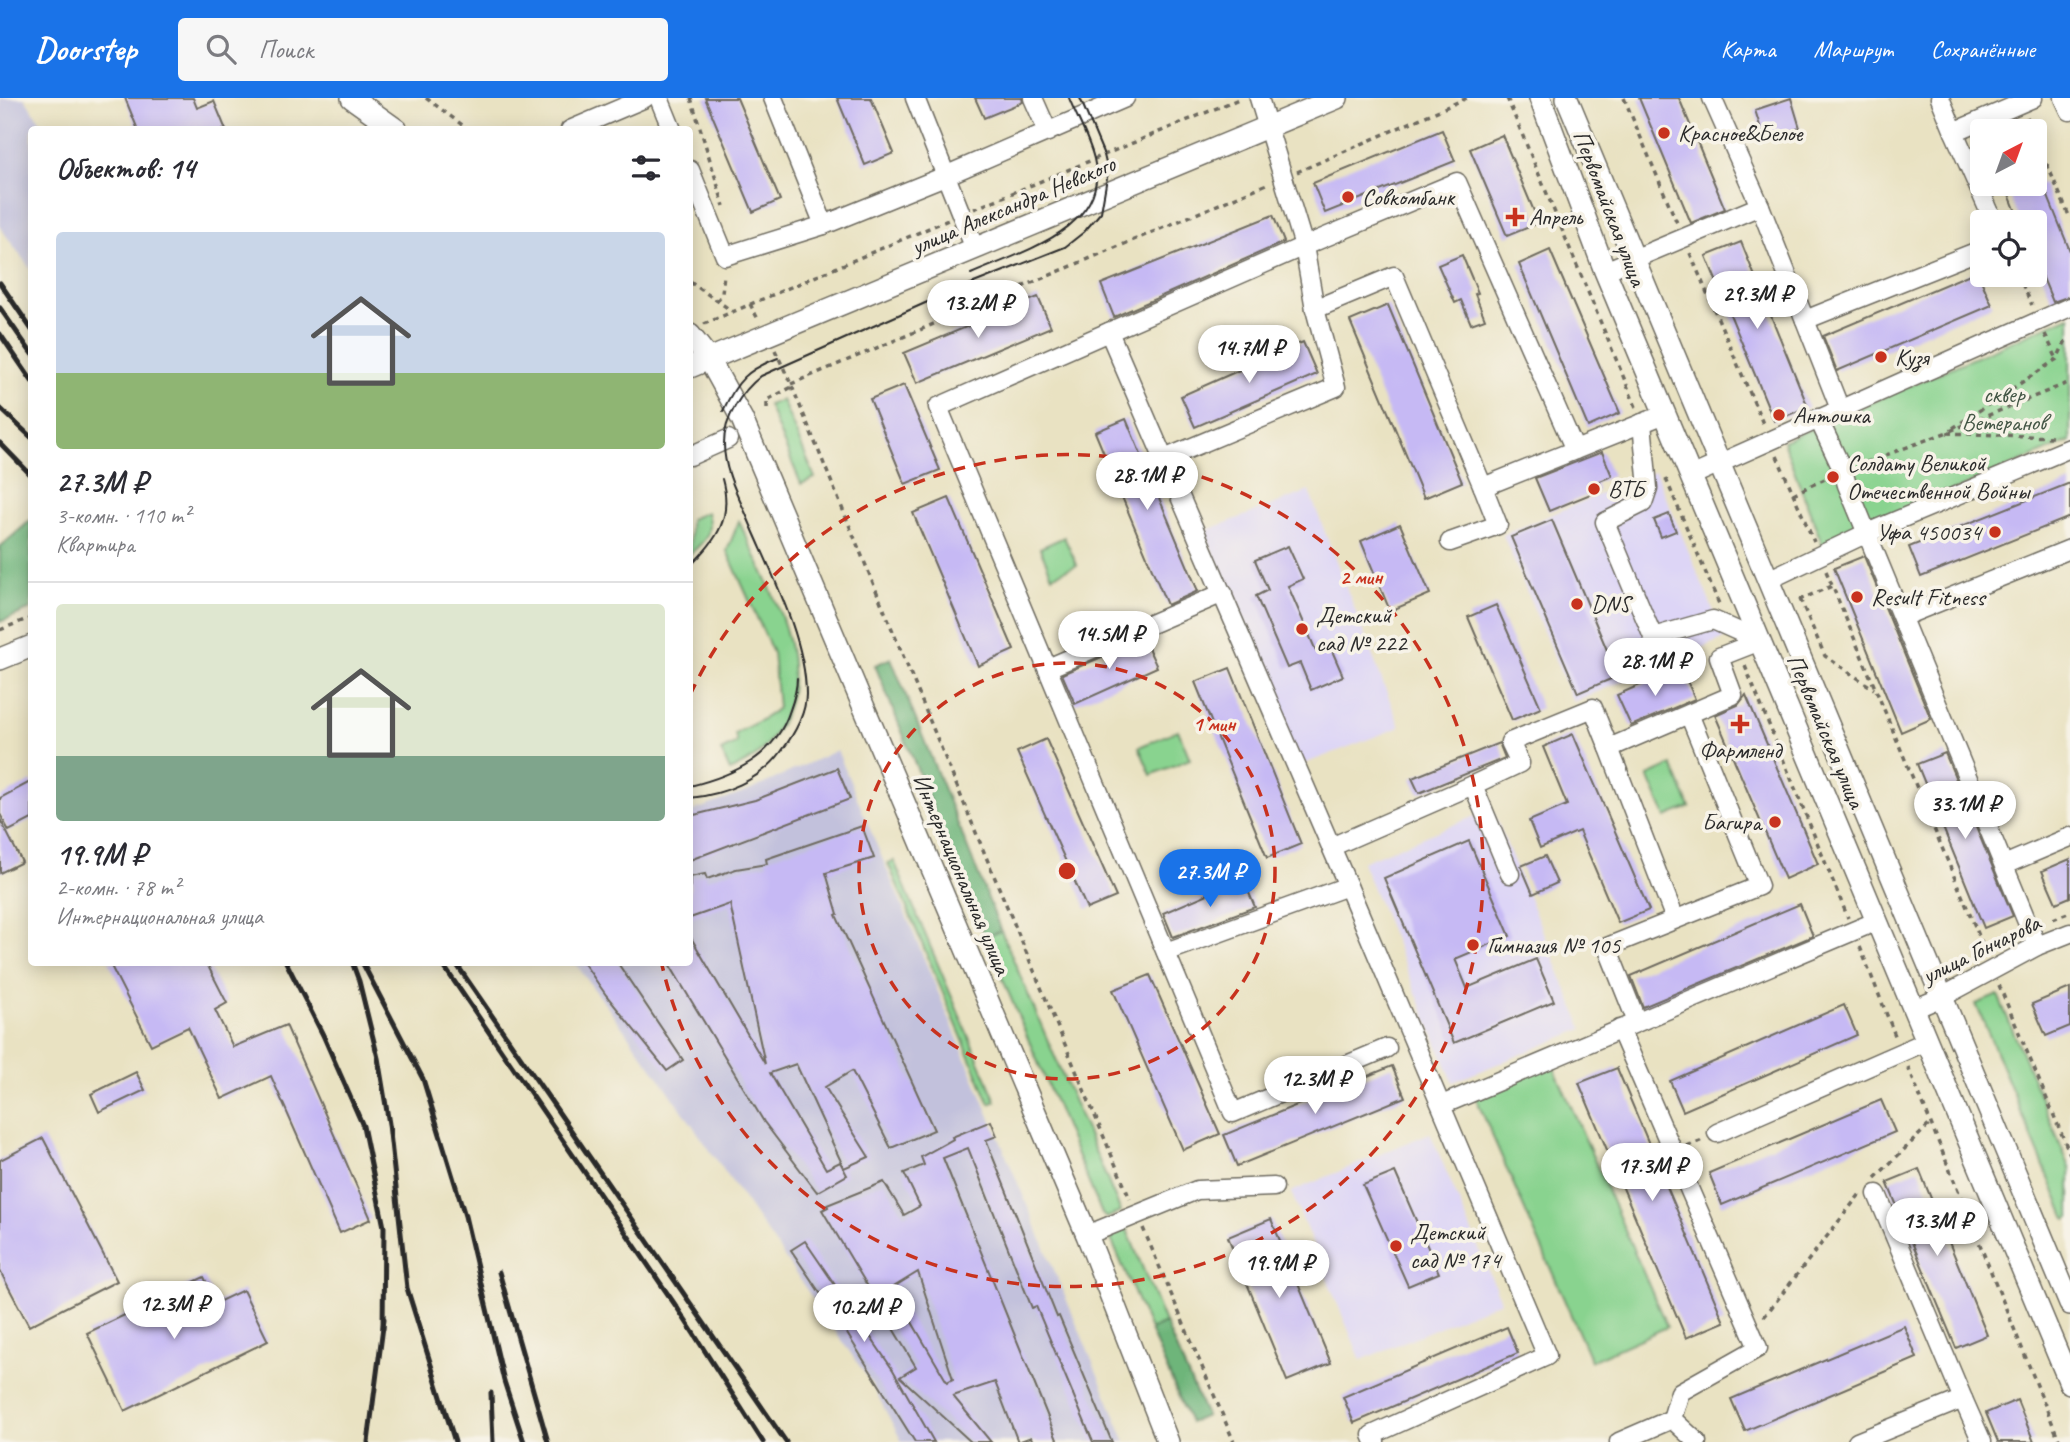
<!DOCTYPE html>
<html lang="ru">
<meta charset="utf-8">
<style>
body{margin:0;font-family:Caveat,sans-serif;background:#f7f7f7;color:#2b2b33;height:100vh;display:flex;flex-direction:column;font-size:26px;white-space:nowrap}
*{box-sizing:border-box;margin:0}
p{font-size:23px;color:#7c7c81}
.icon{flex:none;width:38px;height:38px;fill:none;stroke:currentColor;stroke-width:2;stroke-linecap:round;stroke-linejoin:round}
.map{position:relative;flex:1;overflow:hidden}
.drawer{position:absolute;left:28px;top:28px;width:665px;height:840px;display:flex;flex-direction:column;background:#fff;border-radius:7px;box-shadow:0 4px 18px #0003}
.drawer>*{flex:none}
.needle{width:46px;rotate:41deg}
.fabs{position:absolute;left:1970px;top:21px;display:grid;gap:14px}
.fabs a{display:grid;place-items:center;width:77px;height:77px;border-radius:7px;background:#fff;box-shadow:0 4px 18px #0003;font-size:35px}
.price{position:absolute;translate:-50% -60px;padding:0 16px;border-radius:24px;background:#fff;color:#222;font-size:23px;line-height:46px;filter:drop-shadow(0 2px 4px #0008)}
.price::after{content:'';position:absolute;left:50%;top:42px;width:21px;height:16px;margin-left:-10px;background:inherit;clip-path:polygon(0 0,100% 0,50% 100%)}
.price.on{background:#1a73e8;color:#fff}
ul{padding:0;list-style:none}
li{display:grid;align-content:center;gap:14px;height:371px;padding:0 28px}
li+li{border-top:2px solid #e1e1e2}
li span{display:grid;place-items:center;height:217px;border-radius:7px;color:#555}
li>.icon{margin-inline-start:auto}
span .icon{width:126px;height:126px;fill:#fffc;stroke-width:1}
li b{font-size:30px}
h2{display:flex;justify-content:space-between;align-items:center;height:84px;padding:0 28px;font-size:30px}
header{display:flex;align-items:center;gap:42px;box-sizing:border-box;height:98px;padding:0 35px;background:#1a73e8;color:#fff}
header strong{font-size:33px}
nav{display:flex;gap:38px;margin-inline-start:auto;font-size:24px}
.search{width:490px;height:63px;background:#f7f7f7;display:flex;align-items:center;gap:18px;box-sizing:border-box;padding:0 24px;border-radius:7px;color:#7c7c81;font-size:26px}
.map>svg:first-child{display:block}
.built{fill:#ddd5f6}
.industrial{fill:#c2c1dc}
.green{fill:#89d38f;stroke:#5a7f5d;stroke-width:2}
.forest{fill:#6eb57a;stroke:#4c7052;stroke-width:2}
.building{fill:#c6b9f4;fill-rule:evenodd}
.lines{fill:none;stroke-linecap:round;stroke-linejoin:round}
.minor-casing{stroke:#6e6b60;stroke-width:21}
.major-casing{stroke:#6e6b60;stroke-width:24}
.path{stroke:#6e6b60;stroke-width:3.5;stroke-dasharray:5 5;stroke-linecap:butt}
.minor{stroke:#fff;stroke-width:18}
.major{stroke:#fff;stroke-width:21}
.tram{stroke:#2b2b2b;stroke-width:2}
.rail{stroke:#2b2b2b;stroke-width:5}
.ring{fill:none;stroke:#c8321e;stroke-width:3.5;stroke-dasharray:12 9}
.poi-dot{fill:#c8321e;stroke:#f7f3e8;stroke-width:2.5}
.labels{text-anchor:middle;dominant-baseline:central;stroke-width:7;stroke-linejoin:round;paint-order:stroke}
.poi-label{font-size:24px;fill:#2b2b2b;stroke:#f7f3e8;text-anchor:start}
.street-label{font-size:24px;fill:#2b2b2b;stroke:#f7f3e8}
.park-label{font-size:24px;fill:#425544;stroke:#f7f3e8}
.centre{fill:#c8321e;stroke:#f7f3e8;stroke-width:3.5}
.ring-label{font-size:21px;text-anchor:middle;font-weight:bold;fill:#c8321e;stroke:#f7f3e8;stroke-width:7;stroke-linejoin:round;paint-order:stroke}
</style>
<header>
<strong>Doorstep</strong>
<div class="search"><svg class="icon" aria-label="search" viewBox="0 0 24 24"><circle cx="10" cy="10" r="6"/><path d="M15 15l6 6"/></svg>Поиск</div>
<nav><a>Карта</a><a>Маршрут</a><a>Сохранённые</a></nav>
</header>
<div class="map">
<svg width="2070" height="1344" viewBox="0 0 2070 1344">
<rect width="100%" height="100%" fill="#f7f3e8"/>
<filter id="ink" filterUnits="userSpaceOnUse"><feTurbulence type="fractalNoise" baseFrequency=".0143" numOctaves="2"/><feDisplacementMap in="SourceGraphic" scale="14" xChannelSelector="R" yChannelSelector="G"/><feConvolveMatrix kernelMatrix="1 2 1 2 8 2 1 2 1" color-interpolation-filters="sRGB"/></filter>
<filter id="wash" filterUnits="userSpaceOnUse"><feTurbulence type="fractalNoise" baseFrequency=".00686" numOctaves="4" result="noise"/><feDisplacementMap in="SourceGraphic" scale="28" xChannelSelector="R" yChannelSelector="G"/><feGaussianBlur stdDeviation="1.57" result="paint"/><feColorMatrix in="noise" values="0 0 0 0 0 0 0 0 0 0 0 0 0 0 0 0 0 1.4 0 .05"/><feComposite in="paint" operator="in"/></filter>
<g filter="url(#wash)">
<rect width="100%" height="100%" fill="#e9e2c2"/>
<g class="built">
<path d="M1655,373L1725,540L1573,604L1503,437Z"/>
<path d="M1309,393L1400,629L1296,669L1205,433Z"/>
<path d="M1492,711L1583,931L1453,984L1362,764Z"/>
<path d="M1430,1035L1501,1203L1361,1262L1291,1094Z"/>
</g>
<g class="industrial">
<path d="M0,0H24L46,31L32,32L31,172L0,129Z"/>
<path d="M837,652L1126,1344H902L870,1283L666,989L575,865L690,864V714L749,693Z"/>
</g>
<g class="green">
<path d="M2070,218V343L1823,448L1783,343Z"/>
<path d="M782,302L815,380L801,386L768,307Z"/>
<path d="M707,414C713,436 706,442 690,456V421Z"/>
<path d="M739,423C772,498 830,584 758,656C751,663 739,668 730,673L721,653L737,645L735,636C752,625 763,624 778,610L773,555L727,453Z"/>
<path d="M1064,439L1077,467L1052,478L1040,450Z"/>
<path d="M1178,632L1190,661L1151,677L1139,649Z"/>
<path d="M1672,667L1690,709L1666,719L1648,678Z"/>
<path d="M894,763L996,1003L990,1006L888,765Z"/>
<path d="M1001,833L1121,1114L1106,1120L1102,1116L985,839Z"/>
<path d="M1998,897L2070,1070V1119L2066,1121L1976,906Z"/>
<path d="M1553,967L1667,1229L1591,1263L1475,998Z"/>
<path d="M1126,1129L1165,1225L1150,1232L1111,1141L1115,1134Z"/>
</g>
<g class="forest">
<path d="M31,422V511L0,524V449Z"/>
<path d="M891,560L1001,833L985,839L875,567Z"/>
<path d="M1165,1225L1206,1318L1190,1325L1150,1232Z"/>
</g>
<g id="blocks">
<g class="building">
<path d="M125,0H193L197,10L214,3L226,32H138Z"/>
<path d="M705,0H737L780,102L753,114Z"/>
<path d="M837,0H871L894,55L865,67Z"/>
<path d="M975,0H1022L1023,4L984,20Z"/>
<path d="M1639,0H1679L1725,111L1691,125Z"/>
<path d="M1791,0L1800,30L1764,41L1755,12Z"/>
<path d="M1442,32L1455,63L1325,115L1313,85Z"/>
<path d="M1502,37L1539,125L1507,138L1470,51Z"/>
<path d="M2005,86H2043L2070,153V198L2053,204L2035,161V124H2020Z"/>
<path d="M1273,117L1284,144L1114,219L1101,186Z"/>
<path d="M1741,144L1808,309L1774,323L1706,158Z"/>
<path d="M1550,152L1620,315L1588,329L1519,166Z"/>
<path d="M1462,157L1478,195L1475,196L1485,221L1471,226L1461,202L1455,205L1438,167Z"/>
<path d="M1977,173L1992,207L1837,273L1823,238Z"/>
<path d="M1038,199L1051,229L917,285L904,255Z"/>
<path d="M1388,207L1462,384L1424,400L1350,223Z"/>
<path d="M1303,244L1317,276L1195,329L1181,298Z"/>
<path d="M904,287L940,372L905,386L870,301Z"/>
<path d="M1126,321L1198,493L1167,507L1095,334Z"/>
<path d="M1602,354L1612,378L1595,385L1598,393L1549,413L1535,380Z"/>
<path d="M2070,385V419L1921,479L1909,449Z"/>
<path d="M949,400L1014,552L978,568L913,415Z"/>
<path d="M1669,416L1676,433L1661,439L1654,422Z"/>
<path d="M1552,422L1618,578L1578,595L1511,439Z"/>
<path d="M1400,426L1430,496L1390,513L1361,443Z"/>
<path d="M1288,448L1303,481L1288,488L1316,553L1330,548L1343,578L1311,592L1300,565L1287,570L1256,498L1268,492L1255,462Z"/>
<path d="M1864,458L1931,621L1901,634L1834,470Z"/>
<path d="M1496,507L1541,610L1512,622L1468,519Z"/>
<path d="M1144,541L1157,569L1075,606L1062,576Z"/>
<path d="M1230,570L1301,746L1267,760L1195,584Z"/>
<path d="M1669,574L1672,583L1685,578L1695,601L1631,628L1617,597Z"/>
<path d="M1746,597L1818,766L1785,781L1715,617L1738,607Z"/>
<path d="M1573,636L1649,812L1618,825L1579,733L1540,750L1529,723L1567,707L1543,649Z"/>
<path d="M1046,641L1116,799L1087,811L1017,654Z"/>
<path d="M1499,645L1505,660L1419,695L1412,680Z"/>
<path d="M1945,655L2013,818L1984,830L1917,666Z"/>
<path d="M837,670L850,701L690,762V718L755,702Z"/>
<path d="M32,683V721L9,733L0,716V700Z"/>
<path d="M0,721L22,764L0,775Z"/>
<path d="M862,728L874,760L826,775L838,816L836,817L934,1032L891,1050L852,973L825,989L869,1059L844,1070L796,966L770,975L826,1071L840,1064L847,1077L817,1094L764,1024L668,864H690V838L765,966L730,806L690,820V779L705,776L707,781L736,771L767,766L766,761Z"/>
<path d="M1469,743L1510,838L1455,861L1467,890L1536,861L1554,903L1454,945L1384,780Z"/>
<path d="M1545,758L1557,785L1533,796L1521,768Z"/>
<path d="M2070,761V799L2056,805L2042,773Z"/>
<path d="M1243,781L1255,809L1173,839L1163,815Z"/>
<path d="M1800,806L1813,838L1643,909L1631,878Z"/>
<path d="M109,864H206L227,905L215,912L233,949L286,927L371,1121L340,1135L271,978L222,1001L188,929L151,947Z"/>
<path d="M583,864H617L683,962L667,973L606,897Z"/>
<path d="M1150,877L1220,1036L1183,1052L1113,892Z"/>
<path d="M2070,890V928L2046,938L2032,906Z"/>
<path d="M1844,907L1857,937L1683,1013L1670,983Z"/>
<path d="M1392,968L1405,999L1237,1068L1224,1037Z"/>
<path d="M1617,970L1724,1224L1686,1240L1579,985Z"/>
<path d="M136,974L145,992L99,1014L91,996Z"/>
<path d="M1881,1002L1895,1034L1722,1107L1709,1075Z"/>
<path d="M991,1023L997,1038L986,1042L1057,1219L1059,1218L1112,1344H1093L1036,1208L1032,1210L968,1050L943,1060L1058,1344H1033L1031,1339L1018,1344L995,1284L953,1298L991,1344H971L900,1279L916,1269L822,1112L828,1109L827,1107L884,1084L904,1117L920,1108L904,1075L924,1067L921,1059L953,1041L952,1039ZM918,1174L953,1281L947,1284L892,1190Z"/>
<path d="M43,1040L117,1183L29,1228L0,1173V1062Z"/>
<path d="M1919,1071L1987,1237L1956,1250L1887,1084Z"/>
<path d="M1395,1074L1439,1175L1408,1188L1363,1087Z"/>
<path d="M1271,1121L1331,1265L1287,1283L1228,1139Z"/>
<path d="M805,1143L893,1272L934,1344H915L841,1226L791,1152Z"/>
<path d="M204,1179L216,1205L243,1192L268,1243L125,1313L87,1235Z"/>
<path d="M1904,1228L1917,1260L1745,1333L1731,1301Z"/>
<path d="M1507,1229L1518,1255L1354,1325L1343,1299Z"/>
<path d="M2017,1302L2034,1344H1998L1986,1315Z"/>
</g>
</g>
</g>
<g filter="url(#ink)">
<use href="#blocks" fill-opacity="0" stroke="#6e6b60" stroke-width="2"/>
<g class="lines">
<g class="minor-casing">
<g id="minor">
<path d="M659,0L672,32"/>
<path d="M773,0L824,127"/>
<path d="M915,0L975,151"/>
<path d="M1033,0L1048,34"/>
<path d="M1259,0L1304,148L1315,211L1394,178L1483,389L1665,316"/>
<path d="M1940,0L1954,34L2033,0"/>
<path d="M2064,0L2070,13"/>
<path d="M570,32L645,0"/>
<path d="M1954,34L1994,124"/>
<path d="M690,72L725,158L824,127L945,78L1125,0"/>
<path d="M1760,108L1840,311"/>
<path d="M1605,173L1760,108L1712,0"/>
<path d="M1805,222L1983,151"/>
<path d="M1109,234L1348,788L1547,1258L1372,1337L1375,1344"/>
<path d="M1818,320L1843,373L1847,387L2037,848"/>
<path d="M1642,325L1648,390L1643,405L1605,424L1653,539L1713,522L1760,543"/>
<path d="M690,358L728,341"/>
<path d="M1164,361L1336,289L1315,211"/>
<path d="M1691,378L2070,209"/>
<path d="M1450,444L1498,427L1483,389"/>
<path d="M1768,482L1867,435L2070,350"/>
<path d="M1902,519L2070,451"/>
<path d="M1048,570L1223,495"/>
<path d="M1609,650L1675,821"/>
<path d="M1331,749L1473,687"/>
<path d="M2004,767L2070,739"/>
<path d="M1510,776L1473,687L1520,665L1510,644L1593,610L1609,650L1733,597L1719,559L1760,543"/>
<path d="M1166,854L1348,788"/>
<path d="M1914,911L1942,899L2037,848L2070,835"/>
<path d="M1637,924L1607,849L1759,788L1689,616"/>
<path d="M1620,931L1758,1250L1680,1294L1672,1321"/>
<path d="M1387,950L1233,1015L938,309L1304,148L1457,84L1575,352"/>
<path d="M1442,1007L1877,823"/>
<path d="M1717,1035L1927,943"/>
<path d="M1877,1096L1963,1301"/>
<path d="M1087,1137L1197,1092L1274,1089"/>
<path d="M1619,1344L1672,1321L1697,1344"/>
<path d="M1857,1344L1963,1301L1982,1344"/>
</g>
</g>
<g class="major-casing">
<g id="major">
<path d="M352,0L397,32"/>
<path d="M1540,0L1605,173L2070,1285"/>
<path d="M1567,0L2070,1206"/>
<path d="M690,237L709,261L742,321L1087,1137L1168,1344"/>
<path d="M690,269L1337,0"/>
<path d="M0,561L32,548"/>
</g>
</g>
<g class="path">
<path d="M426,0L469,32"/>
<path d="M691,0L724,108"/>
<path d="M1507,0L1636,309"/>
<path d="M1624,0L1677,125"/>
<path d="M2027,19L2033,33"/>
<path d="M2035,38L2070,120"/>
<path d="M1297,74L1467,0"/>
<path d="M974,111L1241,0"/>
<path d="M1690,155L1764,328"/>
<path d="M2018,177L2032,207"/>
<path d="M690,184L732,213"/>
<path d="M717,203L722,196L724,175"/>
<path d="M750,206L758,221"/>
<path d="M704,226L948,122"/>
<path d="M2045,236L2057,261"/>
<path d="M775,252L791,286L984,754L1130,1101"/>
<path d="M791,286L1267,86"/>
<path d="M767,310V302L792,289"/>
<path d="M1953,330L2057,261L2065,244L2070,242"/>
<path d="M1947,335L2052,339"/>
<path d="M1777,358L1814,444"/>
<path d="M1857,368L1945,335L2070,284"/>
<path d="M1666,381L1719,506"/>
<path d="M1793,396L1827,380"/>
<path d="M1826,473L1987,857"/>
<path d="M1800,501L1825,558L1874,591"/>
<path d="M1799,502L1832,488"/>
<path d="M0,532L32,519"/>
<path d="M1745,568L1848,820"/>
<path d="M2053,821L2070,814"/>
<path d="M1860,849L1896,940"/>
<path d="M1984,851L2017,837"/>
<path d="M1999,887L2070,1056"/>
<path d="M1908,969L2060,1344"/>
<path d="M1687,1048L1703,1042"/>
<path d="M1875,1080L1931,1025"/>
<path d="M1143,1130L1234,1344"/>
<path d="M1764,1219L1860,1096"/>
</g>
<use href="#minor" class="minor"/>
<use href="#major" class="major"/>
<g class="tram">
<path d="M971,176C1018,155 1112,130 1094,61C1089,40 1077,20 1069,0"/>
<path d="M723,313C737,282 747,272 778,260"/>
<path d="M690,468C717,442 733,420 722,381"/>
<path d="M690,688C734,677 775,659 790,612C794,601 797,591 797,580"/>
<path d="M690,700C723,697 761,682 781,654C793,638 806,617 806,596C806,539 768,469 746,416C736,394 724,371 724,346C724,320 741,294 761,278L941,198L1065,149L1084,134L1101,114L1108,74L1104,57L1080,0"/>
</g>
<g class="rail">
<path d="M0,185L32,232"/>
<path d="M0,210L32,256"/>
<path d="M0,236L32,283"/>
<path d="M0,310L32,340"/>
<path d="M0,345L32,378"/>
<path d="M286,864L323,937L363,1028L384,1129L383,1231"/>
<path d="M352,864L359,883L378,960L389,1026L407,1190L455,1344"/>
<path d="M362,864L423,981L465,1118L504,1283L524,1344"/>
<path d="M441,864L678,1211L763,1344"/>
<path d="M455,864L786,1344"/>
<path d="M499,1174L548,1344"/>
<path d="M491,1295L493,1344"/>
<path d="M368,1344L384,1221"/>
</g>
</g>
</g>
<g class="ring">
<circle cx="1067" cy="773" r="208"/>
<path d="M690 597A416 416 0 1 1 662 867"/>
</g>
<g class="poi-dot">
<circle cx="1664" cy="35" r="7"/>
<circle cx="1348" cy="99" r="7"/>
<path d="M1511.5 108.5h7v7h7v7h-7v7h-7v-7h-7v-7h7z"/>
<circle cx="1881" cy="259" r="7"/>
<circle cx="1779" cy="317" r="7"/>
<circle cx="1833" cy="379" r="7"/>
<circle cx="1594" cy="391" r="7"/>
<circle cx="1995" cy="434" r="7"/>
<circle cx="1857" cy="499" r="7"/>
<circle cx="1577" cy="506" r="7"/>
<circle cx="1302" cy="531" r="7"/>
<path d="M1736.5 615.5h7v7h7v7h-7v7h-7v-7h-7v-7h7z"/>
<circle cx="1775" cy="724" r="7"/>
<circle cx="1473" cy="847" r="7"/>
<circle cx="1396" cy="1148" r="7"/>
</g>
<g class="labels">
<g class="poi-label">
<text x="1678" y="35">Красное&amp;Белое</text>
<text x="1362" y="99">Совкомбанк</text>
<text x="1529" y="119">Апрель</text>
<text x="1895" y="259">Кузя</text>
<text x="1793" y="317">Антошка</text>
<text x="1847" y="365">Солдату Великой<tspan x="1847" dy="28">Отечественной Войны</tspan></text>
<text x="1608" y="391">ВТБ</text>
<text x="1981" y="434" text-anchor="end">Уфа 450034</text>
<text x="1871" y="499">Result Fitness</text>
<text x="1591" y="506">DNS</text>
<text x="1316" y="517">Детский<tspan x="1316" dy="28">сад № 222</tspan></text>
<text x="1740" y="652" text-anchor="middle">Фармленд</text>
<text x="1761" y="724" text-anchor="end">Багира</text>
<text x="1487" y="847">Гимназия № 105</text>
<text x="1410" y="1134">Детский<tspan x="1410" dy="28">сад № 174</tspan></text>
</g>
<g class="street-label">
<text transform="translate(1013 107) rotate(-23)">улица Александра Невского</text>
<text transform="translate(1610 110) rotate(69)">Первомайская улица</text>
<text transform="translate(1826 633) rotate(67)">Первомайская улица</text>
<text transform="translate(962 776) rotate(67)">Интернациональная улица</text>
<text transform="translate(1981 851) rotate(-26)">улица Гончарова</text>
</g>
<g class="park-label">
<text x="2004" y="296">сквер<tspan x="2004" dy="28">Ветеранов</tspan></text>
</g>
</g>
<circle cx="1067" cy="773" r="10" class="centre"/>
<g class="ring-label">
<text x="1361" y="486">2 мин</text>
<text x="1214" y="633">1 мин</text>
</g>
</svg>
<div class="fabs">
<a><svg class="needle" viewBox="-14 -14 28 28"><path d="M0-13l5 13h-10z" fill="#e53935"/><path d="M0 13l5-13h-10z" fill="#7c7c81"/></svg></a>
<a><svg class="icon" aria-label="locate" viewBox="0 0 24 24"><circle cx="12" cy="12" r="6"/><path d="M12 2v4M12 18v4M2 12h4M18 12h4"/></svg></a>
</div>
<b class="price" style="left:1757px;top:233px">29.3M ₽</b>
<b class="price" style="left:978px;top:242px">13.2M ₽</b>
<b class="price" style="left:1249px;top:287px">14.7M ₽</b>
<b class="price" style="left:1147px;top:414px">28.1M ₽</b>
<b class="price" style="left:1109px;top:573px">14.5M ₽</b>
<b class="price" style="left:1655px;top:600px">28.1M ₽</b>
<b class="price" style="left:1965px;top:743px">33.1M ₽</b>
<b class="price on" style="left:1210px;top:811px">27.3M ₽</b>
<b class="price" style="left:1315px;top:1018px">12.3M ₽</b>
<b class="price" style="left:1652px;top:1105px">17.3M ₽</b>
<b class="price" style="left:1937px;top:1160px">13.3M ₽</b>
<b class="price" style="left:1279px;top:1202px">19.9M ₽</b>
<b class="price" style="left:174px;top:1243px">12.3M ₽</b>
<b class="price" style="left:864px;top:1246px">10.2M ₽</b>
<section class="drawer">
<h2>Объектов: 14<svg class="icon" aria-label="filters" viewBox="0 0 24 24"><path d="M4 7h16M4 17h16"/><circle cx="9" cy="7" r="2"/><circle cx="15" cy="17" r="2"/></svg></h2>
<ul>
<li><span style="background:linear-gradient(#c9d6e8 65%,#8fb573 0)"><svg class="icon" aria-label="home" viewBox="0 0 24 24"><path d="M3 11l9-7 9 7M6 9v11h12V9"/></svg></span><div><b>27.3M ₽</b><p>3-комн. · 110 m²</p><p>Квартира</p></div></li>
<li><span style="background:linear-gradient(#dfe7d0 70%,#7fa58c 0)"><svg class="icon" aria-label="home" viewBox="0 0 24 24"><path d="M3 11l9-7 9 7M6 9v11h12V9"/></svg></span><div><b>19.9M ₽</b><p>2-комн. · 78 m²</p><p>Интернациональная улица</p></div></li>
</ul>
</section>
</div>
